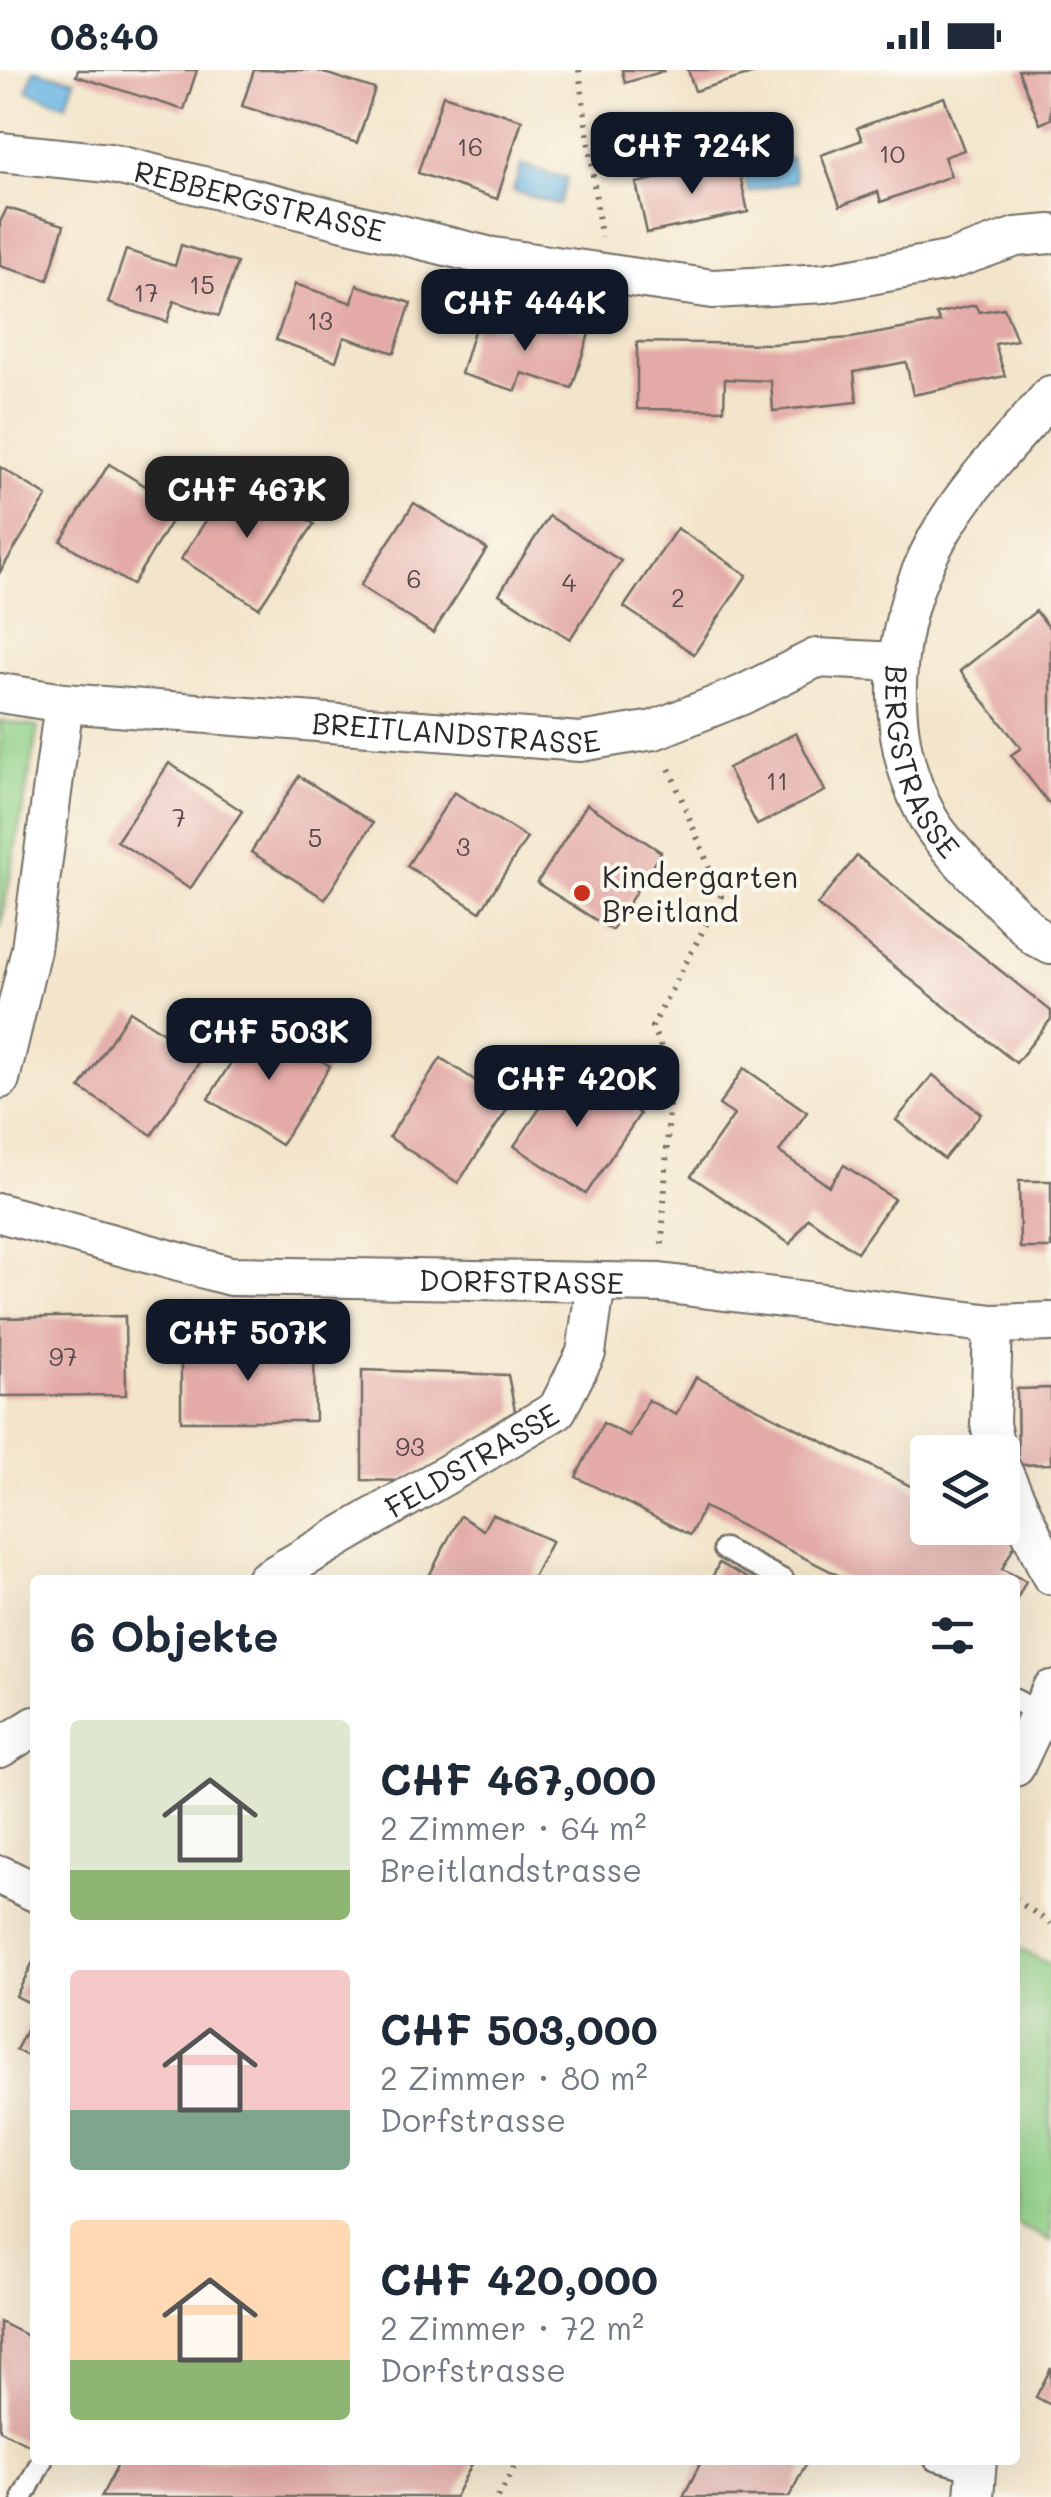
<!DOCTYPE html>
<html lang="de">
<meta charset="utf-8">
<style>
body{margin:0;font-family:Mali,sans-serif;background:#f6f6f7;color:#1f2937;height:100vh;display:flex;flex-direction:column;font-size:38px;white-space:nowrap}
*{box-sizing:border-box;margin:0}
p{font-size:32px;color:#747a83}
.icon{flex:none;width:55px;height:55px;fill:none;stroke:currentColor;stroke-width:2;stroke-linecap:round;stroke-linejoin:round}
.map{position:relative;flex:1;overflow:hidden}
.details{position:absolute;left:30px;top:1505px;width:990px;height:890px;display:flex;flex-direction:column;background:#fff;border-radius:10px;box-shadow:0 10px 40px #0002}
.details>*{flex:none}
.tools{position:absolute;left:910px;top:1365px;display:grid;gap:20px}
.tools a{display:grid;place-items:center;width:110px;height:110px;border-radius:10px;background:#fff;box-shadow:0 10px 40px #0002;font-size:50px}
.price{position:absolute;translate:-50% -85px;padding:0 22px;border-radius:20px;background:#111827;color:#fff;font-size:32px;line-height:65px;filter:drop-shadow(0 2px 5px #0008)}
.price::after{content:'';position:absolute;left:50%;top:60px;width:30px;height:22px;margin-left:-15px;background:inherit;clip-path:polygon(0 0,100% 0,50% 100%)}
.price.on{background:#222;color:#fff}
ul{padding:0;list-style:none}
li{display:flex;align-items:center;gap:30px;height:250px;padding:0 40px}
li span{display:grid;place-items:center;flex:none;width:280px;height:200px;border-radius:10px;color:#555}
li>.icon{margin-inline-start:auto}
span .icon{width:120px;height:120px;fill:#fffc;stroke-width:1}
li b{font-size:42px}
h2{display:flex;justify-content:space-between;align-items:center;height:120px;padding:0 40px;font-size:42px}
.status{display:flex;justify-content:space-between;align-items:center;height:70px;padding:0 50px;background:#fff;direction:ltr}
.status svg{height:28px;fill:currentColor}
.map>svg:first-child{display:block}
.green{fill:#90d188;stroke:#5e7e5a;stroke-width:2.5}
.water{fill:#6ab6e3;stroke:#4a7087;stroke-width:2.5}
.building{fill:#e3aaa7}
.lines{fill:none;stroke-linecap:round;stroke-linejoin:round}
.service-casing{stroke:#716c63;stroke-width:25}
.minor-casing{stroke:#716c63;stroke-width:42}
.path{stroke:#716c63;stroke-width:6;stroke-dasharray:2.5 8;stroke-linecap:butt}
.service{stroke:#fff;stroke-width:20}
.minor{stroke:#fff;stroke-width:38}
.poi-dot{fill:#c8321e;stroke:#fbf7ec;stroke-width:4}
.labels{text-anchor:middle;dominant-baseline:central;stroke-width:8;stroke-linejoin:round;paint-order:stroke}
.number-label{font-size:25px;fill:#594b4a}
.street-label{font-size:30px;fill:#2b2b2b;stroke:#fbf7ec}
.poi-label{font-size:30px;fill:#2b2b2b;stroke:#fbf7ec;text-anchor:start}
</style>
<div class="status"><b>08:40</b><svg viewBox="0 0 49 12"><path d="M0 12V9h3v3zM5 12V6h3v6zM10 12V3h3v9zM15 12V0h3v12zM26 1h20v11H26zM47 4h2v5h-2z"/></svg></div>
<div class="map">
<svg width="1051" height="2427" viewBox="0 0 1051 2427">
<rect width="100%" height="100%" fill="#fbf7ec"/>
<filter id="ink" filterUnits="userSpaceOnUse"><feTurbulence type="fractalNoise" baseFrequency=".01" numOctaves="2"/><feDisplacementMap in="SourceGraphic" scale="20" xChannelSelector="R" yChannelSelector="G"/><feConvolveMatrix kernelMatrix="1 2 1 2 8 2 1 2 1" color-interpolation-filters="sRGB"/></filter>
<filter id="wash" filterUnits="userSpaceOnUse"><feTurbulence type="fractalNoise" baseFrequency=".0048" numOctaves="4" result="noise"/><feDisplacementMap in="SourceGraphic" scale="40" xChannelSelector="R" yChannelSelector="G"/><feGaussianBlur stdDeviation="2.25" result="paint"/><feColorMatrix in="noise" values="0 0 0 0 0 0 0 0 0 0 0 0 0 0 0 0 0 1.4 0 .05"/><feComposite in="paint" operator="in"/></filter>
<g filter="url(#wash)">
<rect width="100%" height="100%" fill="#f3e5cb"/>
<g class="green">
<path d="M0,651L38,657L0,860Z"/>
<path d="M1015,1877L1051,1895V2171L1015,2153Z"/>
</g>
<g class="water">
<path d="M34,0L75,10L66,35L27,21Z"/>
<path d="M791,87L796,111L748,122L743,98Z"/>
<path d="M522,95L567,109L559,135L513,121Z"/>
</g>
<g id="blocks">
<g class="building">
<path d="M78,0H197L184,40L76,6Z"/>
<path d="M254,0H315L375,19L357,73L242,36Z"/>
<path d="M622,0H664V1L625,13Z"/>
<path d="M688,0H754L755,3L695,21Z"/>
<path d="M1018,0H1051V49L1040,54Z"/>
<path d="M443,25L522,50L497,129L418,103Z"/>
<path d="M944,27L964,80L944,87L951,106L881,132L878,122L840,136L821,85L862,70L857,58Z"/>
<path d="M737,91L748,142L647,163L636,113Z"/>
<path d="M7,138L64,155L48,210L0,196V152Z"/>
<path d="M181,175L237,193L219,246L174,231L167,252L108,233L126,180L175,196Z"/>
<path d="M295,214L352,233L357,215L411,233L394,283L344,267L336,291L276,270Z"/>
<path d="M975,235L979,242L1004,238L1017,270L995,274L1005,306L913,325L906,292L854,302L857,332L773,341L771,311L725,309L724,340L637,339V272L772,274L851,268L940,252L936,244Z"/>
<path d="M529,246L589,264L572,318L522,303L516,321L461,304L477,251L523,265Z"/>
<path d="M109,394L180,437L132,515L61,471Z"/>
<path d="M0,397L47,426L0,502Z"/>
<path d="M236,404L314,454L259,538L181,489Z"/>
<path d="M414,433L487,479L433,563L360,516Z"/>
<path d="M549,446L621,491L570,569L499,524Z"/>
<path d="M677,458L747,505L694,584L624,537Z"/>
<path d="M1036,541L1051,560V736L1011,685L1021,678L960,601Z"/>
<path d="M796,663L825,721L757,755L728,698Z"/>
<path d="M169,693L242,741L190,819L117,771Z"/>
<path d="M299,706L373,753L325,829L251,782Z"/>
<path d="M454,722L527,768L480,842L407,796Z"/>
<path d="M587,734L661,782L612,860L537,813Z"/>
<path d="M857,786L1051,941V949L1016,993L817,835Z"/>
<path d="M130,941L202,988L152,1065L80,1018Z"/>
<path d="M257,951L330,996L281,1075L208,1029Z"/>
<path d="M441,988L511,1034L458,1113L389,1067Z"/>
<path d="M569,996L640,1044L586,1124L514,1076Z"/>
<path d="M744,998L807,1042L779,1082L829,1116L844,1095L894,1129L857,1182L808,1148L790,1174L691,1106L734,1045L719,1035Z"/>
<path d="M933,1005L981,1044L944,1089L896,1050Z"/>
<path d="M1019,1111H1051V1178H1020Z"/>
<path d="M125,1246L126,1325L0,1326V1248Z"/>
<path d="M181,1277H314L315,1351H181Z"/>
<path d="M362,1300L508,1305L515,1341L400,1411L362,1410Z"/>
<path d="M696,1307L928,1425V1458H992L1017,1470L1002,1499L1026,1511L1015,1533V1510H848L704,1437L690,1465L576,1407L603,1353L629,1366L648,1330L676,1345Z"/>
<path d="M1051,1318V1394L1018,1395L1017,1319Z"/>
<path d="M492,1444L552,1471L533,1507L427,1510L460,1446L483,1460Z"/>
<path d="M719,1493L751,1510H711Z"/>
<path d="M35,1888V1936L16,1926Z"/>
<path d="M35,1943V1990L16,1980Z"/>
<path d="M0,2252L35,2270V2362L28,2374L0,2360Z"/>
<path d="M1051,2298V2335L1036,2327Z"/>
<path d="M120,2390H474L455,2427H101Z"/>
<path d="M702,2390H808L789,2427H683Z"/>
</g>
</g>
</g>
<g filter="url(#ink)">
<use href="#blocks" fill-opacity="0" stroke="#716c63" stroke-width="2.5"/>
<g class="lines">
<g class="service-casing">
<g id="service">
<path d="M724,1479L783,1510"/>
<path d="M1015,1630L1042,1644"/>
<path d="M935,2390L976,2401"/>
<path d="M23,2427L42,2390"/>
</g>
</g>
<g class="minor-casing">
<g id="minor">
<path id="s1" d="M0,82L109,93L487,186L713,219L825,213L948,191L1016,167L1051,164"/>
<path id="s2" d="M1051,325C1012,371 966,416 937,469C890,553 881,663 928,748C945,780 1009,838 1036,867L1051,875"/>
<path id="s3" d="M0,623L64,633L580,672L654,660L742,625L816,588L898,592"/>
<path d="M0,1009L31,879L64,633"/>
<path id="s4" d="M0,1143L230,1206L660,1213L993,1254L1051,1252"/>
<path d="M993,1254L990,1354L996,1382"/>
<path d="M1002,1400L1051,1505"/>
<path id="s5" d="M266,1510L557,1340L586,1283L596,1212"/>
<path d="M0,1678L35,1656"/>
<path d="M1015,1697L1051,1620"/>
<path d="M0,1805L35,1822"/>
<path d="M974,2427L977,2390"/>
</g>
</g>
<g class="path">
<path d="M579,0L601,167"/>
<path d="M662,1174L671,1000L652,957L721,826L667,693"/>
<path d="M1015,1829L1051,1854"/>
<path d="M498,2427L518,2390"/>
</g>
<use href="#service" class="service"/>
<use href="#minor" class="minor"/>
</g>
</g>
<circle class="poi-dot" cx="582" cy="823" r="10"/>
<g class="labels">
<g class="number-label">
<text x="470" y="76">16</text>
<text x="892" y="83">10</text>
<text x="202" y="214">15</text>
<text x="146" y="222">17</text>
<text x="320" y="250">13</text>
<text x="414" y="508">6</text>
<text x="569" y="512">4</text>
<text x="678" y="527">2</text>
<text x="777" y="710">11</text>
<text x="179" y="747">7</text>
<text x="315" y="767">5</text>
<text x="463" y="776">3</text>
<text x="63" y="1286">97</text>
<text x="410" y="1376">93</text>
</g>
<g class="street-label">
<text stroke="none"><textPath href="#s1" startOffset="265">REBBERGSTRASSE</textPath></text>
<text stroke="none"><textPath href="#s3" startOffset="458">BREITLANDSTRASSE</textPath></text>
<text stroke="none"><textPath href="#s2" startOffset="418">BERGSTRASSE</textPath></text>
<text stroke="none"><textPath href="#s4" startOffset="530">DORFSTRASSE</textPath></text>
<text stroke="none"><textPath href="#s5" startOffset="238">FELDSTRASSE</textPath></text>
</g>
<g class="poi-label">
<text x="602" y="806">Kindergarten<tspan x="602" dy="34">Breitland</tspan></text>
</g>
</g>
</svg>
<div class="tools">
<a><svg class="icon" aria-label="layers" viewBox="0 0 24 24"><path d="M12 4l9 5-9 5-9-5zM3 14l9 5 9-5"/></svg></a>
</div>
<b class="price" style="left:692px;top:127px">CHF 724K</b>
<b class="price" style="left:525px;top:284px">CHF 444K</b>
<b class="price on" style="left:247px;top:471px">CHF 467K</b>
<b class="price" style="left:269px;top:1013px">CHF 503K</b>
<b class="price" style="left:577px;top:1060px">CHF 420K</b>
<b class="price" style="left:248px;top:1314px">CHF 507K</b>
<section class="details">
<h2>6 Objekte<svg class="icon" aria-label="filters" viewBox="0 0 24 24"><path d="M4 7h16M4 17h16"/><circle cx="9" cy="7" r="2"/><circle cx="15" cy="17" r="2"/></svg></h2>
<ul>
<li><span style="background:linear-gradient(#dfe7d0 75%,#8fb573 0)"><svg class="icon" aria-label="home" viewBox="0 0 24 24"><path d="M3 11l9-7 9 7M6 9v11h12V9"/></svg></span><div><b>CHF 467,000</b><p>2 Zimmer · 64 m²</p><p>Breitlandstrasse</p></div></li>
<li><span style="background:linear-gradient(#f6c9c9 70%,#7fa58c 0)"><svg class="icon" aria-label="home" viewBox="0 0 24 24"><path d="M3 11l9-7 9 7M6 9v11h12V9"/></svg></span><div><b>CHF 503,000</b><p>2 Zimmer · 80 m²</p><p>Dorfstrasse</p></div></li>
<li><span style="background:linear-gradient(#ffd9b3 70%,#8fb573 0)"><svg class="icon" aria-label="home" viewBox="0 0 24 24"><path d="M3 11l9-7 9 7M6 9v11h12V9"/></svg></span><div><b>CHF 420,000</b><p>2 Zimmer · 72 m²</p><p>Dorfstrasse</p></div></li>
</ul>
</section>
</div>
